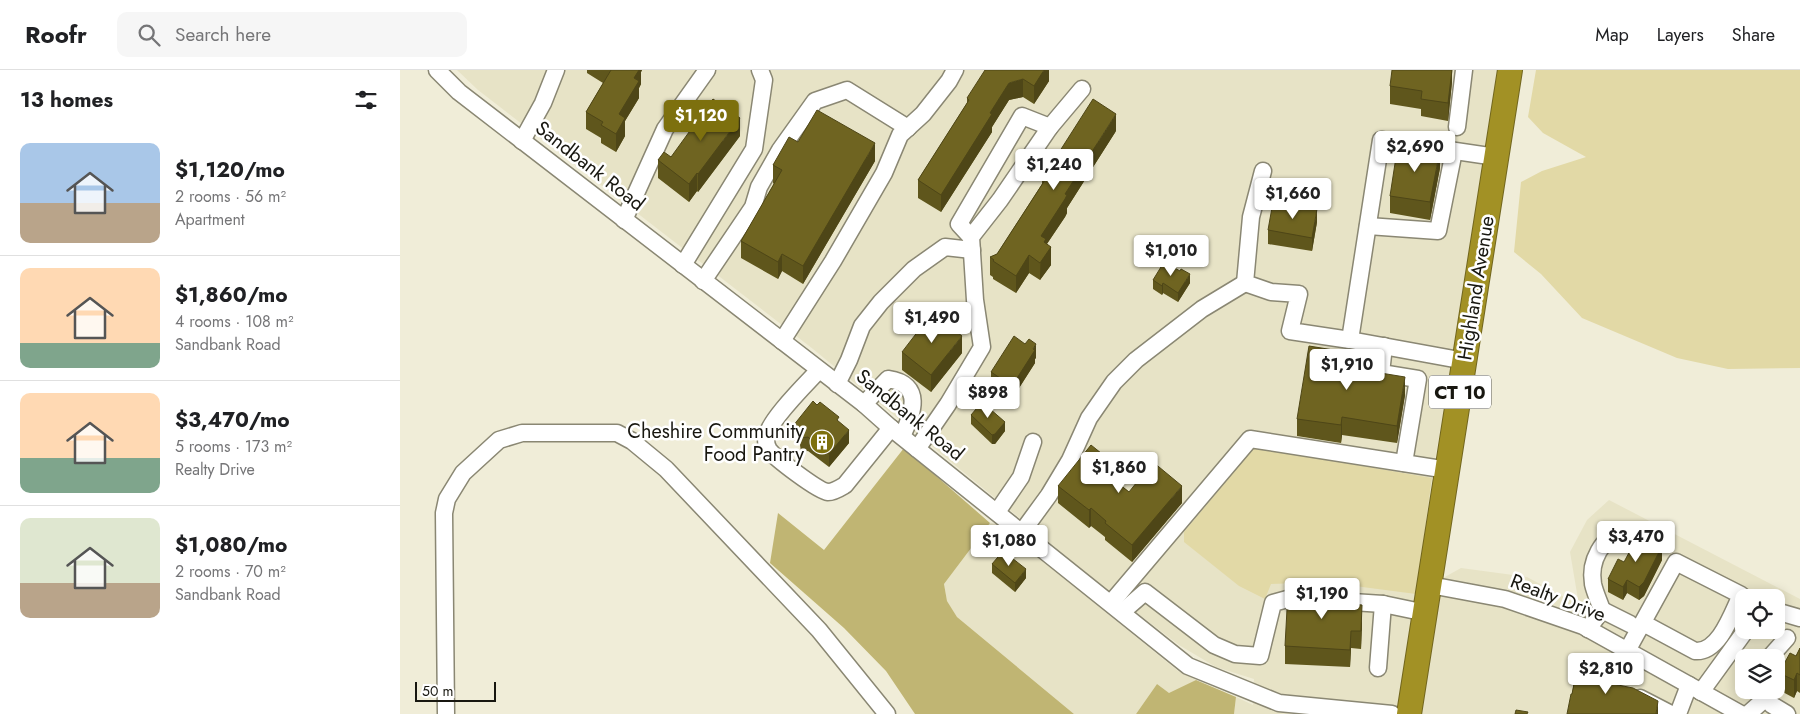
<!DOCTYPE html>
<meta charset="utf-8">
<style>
body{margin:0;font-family:Jost,sans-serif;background:#f6f6f6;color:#202124;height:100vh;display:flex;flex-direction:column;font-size:19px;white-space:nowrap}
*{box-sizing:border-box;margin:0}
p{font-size:16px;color:#757577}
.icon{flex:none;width:28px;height:28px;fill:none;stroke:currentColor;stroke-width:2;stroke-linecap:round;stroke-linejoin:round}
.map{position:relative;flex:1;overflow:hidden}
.side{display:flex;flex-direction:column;background:#fff;width:400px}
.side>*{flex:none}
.fabs{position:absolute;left:1335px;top:519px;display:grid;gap:10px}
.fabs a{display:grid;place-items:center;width:50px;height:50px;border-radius:10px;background:#fff;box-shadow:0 2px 12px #0003;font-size:25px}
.scale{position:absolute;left:15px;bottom:12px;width:81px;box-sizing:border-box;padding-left:5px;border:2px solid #181710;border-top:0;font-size:14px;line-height:18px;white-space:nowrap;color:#181710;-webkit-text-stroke:4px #fff;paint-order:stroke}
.price{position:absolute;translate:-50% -42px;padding:0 11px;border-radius:5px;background:#fff;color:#222;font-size:16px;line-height:32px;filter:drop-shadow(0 1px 2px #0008)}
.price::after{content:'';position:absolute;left:50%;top:30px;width:15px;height:11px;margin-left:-8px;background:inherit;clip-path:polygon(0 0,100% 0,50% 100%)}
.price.current{background:#7d700e;color:#fff}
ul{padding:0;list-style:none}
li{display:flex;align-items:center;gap:15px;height:125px;padding:0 20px}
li+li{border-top:1px solid #e0e0e0}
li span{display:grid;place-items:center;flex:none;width:140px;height:100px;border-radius:10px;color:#555}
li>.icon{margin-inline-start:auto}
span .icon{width:60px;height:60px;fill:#fffc;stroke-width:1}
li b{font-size:21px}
h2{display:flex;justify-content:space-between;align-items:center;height:60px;padding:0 20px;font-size:21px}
header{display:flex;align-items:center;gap:30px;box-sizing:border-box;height:70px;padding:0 25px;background:#fff;border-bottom:1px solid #e0e0e0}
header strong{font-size:24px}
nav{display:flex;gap:28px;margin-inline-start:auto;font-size:18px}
.search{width:350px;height:45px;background:#f6f6f6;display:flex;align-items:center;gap:12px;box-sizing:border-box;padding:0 18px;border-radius:10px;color:#757577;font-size:19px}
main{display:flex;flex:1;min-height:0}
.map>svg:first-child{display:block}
.built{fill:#e7e3c6;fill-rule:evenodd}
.green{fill:#e2d9a6}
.forest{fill:#c0b573}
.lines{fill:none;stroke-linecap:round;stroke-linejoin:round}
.minor-casing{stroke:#8a8773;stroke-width:19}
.highway-casing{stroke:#72661e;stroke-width:26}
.minor{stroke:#fff;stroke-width:16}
.highway{stroke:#a29125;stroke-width:24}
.wall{fill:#5f561c}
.shaded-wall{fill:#4e4617}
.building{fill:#6f6421;stroke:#4e4617}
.labels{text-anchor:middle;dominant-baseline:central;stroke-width:5;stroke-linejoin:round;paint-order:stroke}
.shield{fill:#fff;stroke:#5d5d58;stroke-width:1}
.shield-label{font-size:19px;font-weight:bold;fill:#181710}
.street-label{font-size:20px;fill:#181710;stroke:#fff}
.poi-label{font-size:20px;fill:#181710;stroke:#fff;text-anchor:end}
</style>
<header>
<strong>Roofr</strong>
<div class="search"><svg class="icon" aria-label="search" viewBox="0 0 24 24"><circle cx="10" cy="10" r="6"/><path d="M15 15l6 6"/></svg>Search here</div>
<nav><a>Map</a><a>Layers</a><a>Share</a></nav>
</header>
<main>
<section class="side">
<h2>13 homes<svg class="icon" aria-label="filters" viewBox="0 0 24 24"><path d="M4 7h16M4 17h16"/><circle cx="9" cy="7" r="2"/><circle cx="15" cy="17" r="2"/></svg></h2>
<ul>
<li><span style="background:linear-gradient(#a9c7e8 60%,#b9a48a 0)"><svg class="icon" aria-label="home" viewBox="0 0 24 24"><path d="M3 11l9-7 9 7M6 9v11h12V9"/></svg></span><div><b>$1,120/mo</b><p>2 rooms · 56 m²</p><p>Apartment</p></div></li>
<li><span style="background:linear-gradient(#ffd9b3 75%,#7fa58c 0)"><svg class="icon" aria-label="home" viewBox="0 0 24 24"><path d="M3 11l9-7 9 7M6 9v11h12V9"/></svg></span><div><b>$1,860/mo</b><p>4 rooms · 108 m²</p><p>Sandbank Road</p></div></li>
<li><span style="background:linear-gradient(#ffd9b3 65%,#7fa58c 0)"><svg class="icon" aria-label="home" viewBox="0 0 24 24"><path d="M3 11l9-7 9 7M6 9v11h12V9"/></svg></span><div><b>$3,470/mo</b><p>5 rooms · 173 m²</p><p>Realty Drive</p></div></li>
<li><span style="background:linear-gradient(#dfe7d0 65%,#b9a48a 0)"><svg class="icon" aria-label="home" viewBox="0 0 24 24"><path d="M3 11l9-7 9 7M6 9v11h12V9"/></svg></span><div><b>$1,080/mo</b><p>2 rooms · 70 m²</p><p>Sandbank Road</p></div></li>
</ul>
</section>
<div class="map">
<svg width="1400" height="644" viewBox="0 0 1400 644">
<rect width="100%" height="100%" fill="#f0edd8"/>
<g class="built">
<path d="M57,0H1101L1032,408L1016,523L1061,498L1127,507L1179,535L1170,482L1187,450L1209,430L1400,529V644H834L836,627L853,635L854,609L816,597L779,575L716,527L413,279L78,20ZM1344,528H1376V560H1344ZM1344,588H1376V620H1344Z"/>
<path d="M590,453L597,454L778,601L796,610L769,624L757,614L736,644H674L557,547L547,531L544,514Z"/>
</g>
<g class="green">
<path d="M1136,0H1400V298L1328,299L1277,288L1182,248L1141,204L1114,182L1121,112L1142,101L1186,87L1143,63L1128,47Z"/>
<path d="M854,378L870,380L1032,408L1016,524L924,512L871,514L865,529L839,516L784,472V462Z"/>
</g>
<g class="forest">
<path d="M504,378L590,453L544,514L547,531L557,547L674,644H515L486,601L444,558L370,493L378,443L424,480Z"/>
<path d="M796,610L836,627L834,644H736L757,614L769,623Z"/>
</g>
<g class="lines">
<g class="minor-casing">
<g id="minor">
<path d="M37,0L59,22L464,334L491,358L788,596L879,633L992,644"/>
<path d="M1057,57L1064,0"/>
<path d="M122,71L143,33L156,0"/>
<path d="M863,101L851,147L845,213L871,222L899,224L890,261L950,270"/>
<path d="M224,150L265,59L307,0"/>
<path d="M968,156L1038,161L1054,81"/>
<path d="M571,167L559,154L622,46L650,57"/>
<path d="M283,195L354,79L364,10L360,0"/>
<path d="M303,211L353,137L359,117L380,80L415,31L447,20L508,58"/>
<path d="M382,271L433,191L484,103L500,65L523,44L549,11L555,0"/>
<path d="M984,276L981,303L1018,309L1004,393"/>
<path d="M1065,291L950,270L981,70L1096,87"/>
<path d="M419,300C407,313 366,353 366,369C366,372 367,377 369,380C375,388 418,421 428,422C434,422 440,418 445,415L491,358"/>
<path d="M437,314L449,290L462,256L481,232L514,199L545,177L572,180"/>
<path d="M464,334L488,309C524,314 513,344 502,366"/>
<path d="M517,379L548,334L582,277L575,230L571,167L600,130L650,57L682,19"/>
<path d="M597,442L621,407L633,372"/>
<path d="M622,462L649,425L670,390L689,348L714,312L736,290L802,239L845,213"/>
<path d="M1030,515L1105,529L1183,556L1341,644"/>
<path d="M711,533L850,369L1048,400"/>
<path d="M1202,540L1230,554"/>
<path d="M722,542L745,522L814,575L835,584L860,586L873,533L891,528L983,534L1026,543"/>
<path d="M1376,543L1379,542L1400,548"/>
<path d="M1188,559L1202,540C1199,531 1195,523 1193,514C1189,491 1202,467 1224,461"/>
<path d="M1227,581L1276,492L1341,525C1332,544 1319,583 1295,581L1243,553"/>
<path d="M1369,588L1387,568"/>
<path d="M978,598L983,534"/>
<path d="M1301,622L1346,560"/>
<path d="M1240,628L1271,644"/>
<path d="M1366,628L1372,635L1387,644"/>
<path d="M46,644L44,443L47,429L63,403L99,370L122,363H217L232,371L266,399L419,560L487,644"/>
<path d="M1278,644L1289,615"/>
<path d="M1348,644L1366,628L1364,620"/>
</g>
</g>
<g class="highway-casing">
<path id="highway" d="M1009,644L1110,0"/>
</g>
<use href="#minor" class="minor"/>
<use href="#highway" class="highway"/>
</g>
<g class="wall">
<path d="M187,0H242L241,2V14L239,18V28L225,51V66L216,82L201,73V68L186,59V42L203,13L187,3Z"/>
<path d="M649,0V11L634,34L623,27L609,30L592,57V62L541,142L518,128V110L567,33V28Z"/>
<path d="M1052,0V12L1048,51L1021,46V39L990,34V16Z"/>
<path d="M716,61L667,138V143L665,147L647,174L651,195L640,210L629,203L616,223L593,209V207L590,205V187L597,184L642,114V109Z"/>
<path d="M340,66L298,122L297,121L289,132L258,108V90Z"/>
<path d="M398,72L475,91L403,214L382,201L378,209L341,188V171L374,114L373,113V95Z"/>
<path d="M1040,98L1030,150L990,143V126Z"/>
<path d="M917,152L912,181L868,174V160Z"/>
<path d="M753,210L790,213L778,232L763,223L762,225L753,219Z"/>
<path d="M502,282L562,283L531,322L502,300Z"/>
<path d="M636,288L635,289V293L612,329L591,316V302Z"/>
<path d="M952,299L1005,325L997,373L942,365L941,373L897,366V349Z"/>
<path d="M571,345L605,361L595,374H592L571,354Z"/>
<path d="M439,352L449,373L429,397L408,381L401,382L400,375L393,369V356Z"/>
<path d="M658,416H722L729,422L782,433L732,492L705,470V467L691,456L689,458L658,433Z"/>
<path d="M1262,490L1244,526L1239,530L1227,523L1223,530L1208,522V509L1224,492Z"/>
<path d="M592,494L626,508L615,522L592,503Z"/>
<path d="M953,534L962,553L961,579L951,578L950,597L885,594V576Z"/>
<path d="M1400,578V623L1397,621L1394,628L1379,620V603L1396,586Z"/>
<path d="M1187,598L1210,614L1258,644L1172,624L1173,617V600Z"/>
</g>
<g class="shaded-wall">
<path d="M236,0H242L241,2V14L239,18V28L225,51V66L216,82V64L219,44L234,8Z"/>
<path d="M644,0H649V11L634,34V16Z"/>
<path d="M1052,0V12L1048,51V33Z"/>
<path d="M623,9V27L609,30L592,57V62L541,142V125L590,43L609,13Z"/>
<path d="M716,44V61L667,138V143L665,147L646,175L651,177V195L640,210L641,166L665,124Z"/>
<path d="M340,48V66L298,122V104Z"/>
<path d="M475,73V91L403,214V196Z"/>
<path d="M1040,80V98L1030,150V132Z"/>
<path d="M297,103V121L289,132V114Z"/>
<path d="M917,139V152L912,181V168Z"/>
<path d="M382,184V201L378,209V192Z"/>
<path d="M629,185V203L616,223V206Z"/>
<path d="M790,204V213L778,232V223Z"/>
<path d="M763,213V223L762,225V216Z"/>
<path d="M562,266V283L531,322V305Z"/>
<path d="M636,274V288L635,289V293L612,329V316Z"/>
<path d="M952,283V300L950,298Z"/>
<path d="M1005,307V325L997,373V356Z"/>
<path d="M942,347V365L941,373V355Z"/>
<path d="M605,352V361L595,374H592V365Z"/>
<path d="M449,360V373L429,397V384Z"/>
<path d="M722,400V418L714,410Z"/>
<path d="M782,416V433L732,492V475Z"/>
<path d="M691,438V456L689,458V440Z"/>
<path d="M1262,476V490L1244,526L1239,530V517Z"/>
<path d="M626,499V508L615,522V513Z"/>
<path d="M1227,510V523L1223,530V517Z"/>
<path d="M962,535V553L961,579V561Z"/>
<path d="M951,561V578L950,597V580Z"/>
<path d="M1397,603V621L1394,628V610Z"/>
<path d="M1258,631V644H1256Z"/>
</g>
<g class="building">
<path d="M211,0H239L234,8L239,11L219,44L225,48L216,64L201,55L203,52L186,42Z"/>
<path d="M585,0H644L634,16L623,9L609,13L590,43L592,44L541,125L518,110L569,30L567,28Z"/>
<path d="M992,0H1052L1048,33L1021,29L1022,21L990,16Z"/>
<path d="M313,29L340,48L298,104L297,103L289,114L258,90L264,82L271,87Z"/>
<path d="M693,29L716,44L665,124L667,125L665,129L641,166L646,169L644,172L651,177L640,193L629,185L616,206L593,191L594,190L590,187L597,184L645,110L642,109Z"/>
<path d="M417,40L475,73L403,196L382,184L378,192L341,171L382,100L373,95L389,67L398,72Z"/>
<path d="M998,74L1040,80L1030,132L990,126Z"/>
<path d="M873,132L917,139L912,168L868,160Z"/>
<path d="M764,192L780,201L781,199L790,204L778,223L763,213L762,216L753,210Z"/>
<path d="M532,243L562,266L531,305L502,282Z"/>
<path d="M614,266L625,274L629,269L636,274L633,279L635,280L612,316L591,302Z"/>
<path d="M909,276L952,283L950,298L1005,307L997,356L942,347L941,355L897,349Z"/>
<path d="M413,331L417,335L420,332L439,347L437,350L449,360L429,384L408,367L401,368L400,361L393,356Z"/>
<path d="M582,332L605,352L595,364L592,365L571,345Z"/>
<path d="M691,375L722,400L714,410L729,422L753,392L782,416L732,475L705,453L706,451L691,438L689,440L658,416Z"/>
<path d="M1239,464L1262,476L1244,512L1239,517L1227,510L1223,517L1208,509L1218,489L1224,492Z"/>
<path d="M603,481L626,499L615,513L592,494Z"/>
<path d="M888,521L953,524L952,534L962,535L961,561H951L950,580L885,576Z"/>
<path d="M1400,578V605L1397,603L1394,610L1379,603L1390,583L1396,586Z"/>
<path d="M1175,588L1187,590L1186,598L1210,602L1208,613L1233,618L1258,631L1256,644H1167L1171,624H1172L1177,600H1173Z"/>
<path d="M1116,640L1128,642L1127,644H1115Z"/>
</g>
<defs>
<g id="building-disc" transform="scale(1.25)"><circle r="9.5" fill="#7d700e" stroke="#fff"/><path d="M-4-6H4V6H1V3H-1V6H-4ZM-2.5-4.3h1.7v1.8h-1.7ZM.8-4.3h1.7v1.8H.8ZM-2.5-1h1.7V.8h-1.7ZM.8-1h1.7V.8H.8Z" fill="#fff"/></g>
</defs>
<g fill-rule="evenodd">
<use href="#building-disc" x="422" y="372"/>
</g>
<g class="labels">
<rect class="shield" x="1029" y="305.5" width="62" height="33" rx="4"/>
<g class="shield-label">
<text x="1060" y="322">CT 10</text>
</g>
<g class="street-label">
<text transform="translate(190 96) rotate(38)">Sandbank Road</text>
<text transform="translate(1076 218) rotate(-81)">Highland Avenue</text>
<text transform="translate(510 345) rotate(39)">Sandbank Road</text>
<text transform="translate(1158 528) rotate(21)">Realty Drive</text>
</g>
<g class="poi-label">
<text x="404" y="361">Cheshire Community<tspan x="404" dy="23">Food Pantry</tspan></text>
</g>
</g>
</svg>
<div class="fabs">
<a><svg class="icon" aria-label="locate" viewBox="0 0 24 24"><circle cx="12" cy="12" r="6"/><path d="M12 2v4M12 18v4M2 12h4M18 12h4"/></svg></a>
<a><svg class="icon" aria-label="layers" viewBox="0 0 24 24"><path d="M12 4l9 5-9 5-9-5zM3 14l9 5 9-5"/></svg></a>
</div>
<div class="scale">50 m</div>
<b class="price current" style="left:301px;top:72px">$1,120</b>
<b class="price" style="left:1015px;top:103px">$2,690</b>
<b class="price" style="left:654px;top:121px">$1,240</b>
<b class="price" style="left:893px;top:150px">$1,660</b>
<b class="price" style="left:771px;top:207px">$1,010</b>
<b class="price" style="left:532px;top:274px">$1,490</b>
<b class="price" style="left:947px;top:321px">$1,910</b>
<b class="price" style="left:588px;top:349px">$898</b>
<b class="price" style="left:719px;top:424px">$1,860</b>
<b class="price" style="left:1236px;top:493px">$3,470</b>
<b class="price" style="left:609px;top:497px">$1,080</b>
<b class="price" style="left:922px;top:550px">$1,190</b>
<b class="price" style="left:1206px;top:625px">$2,810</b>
</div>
</main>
